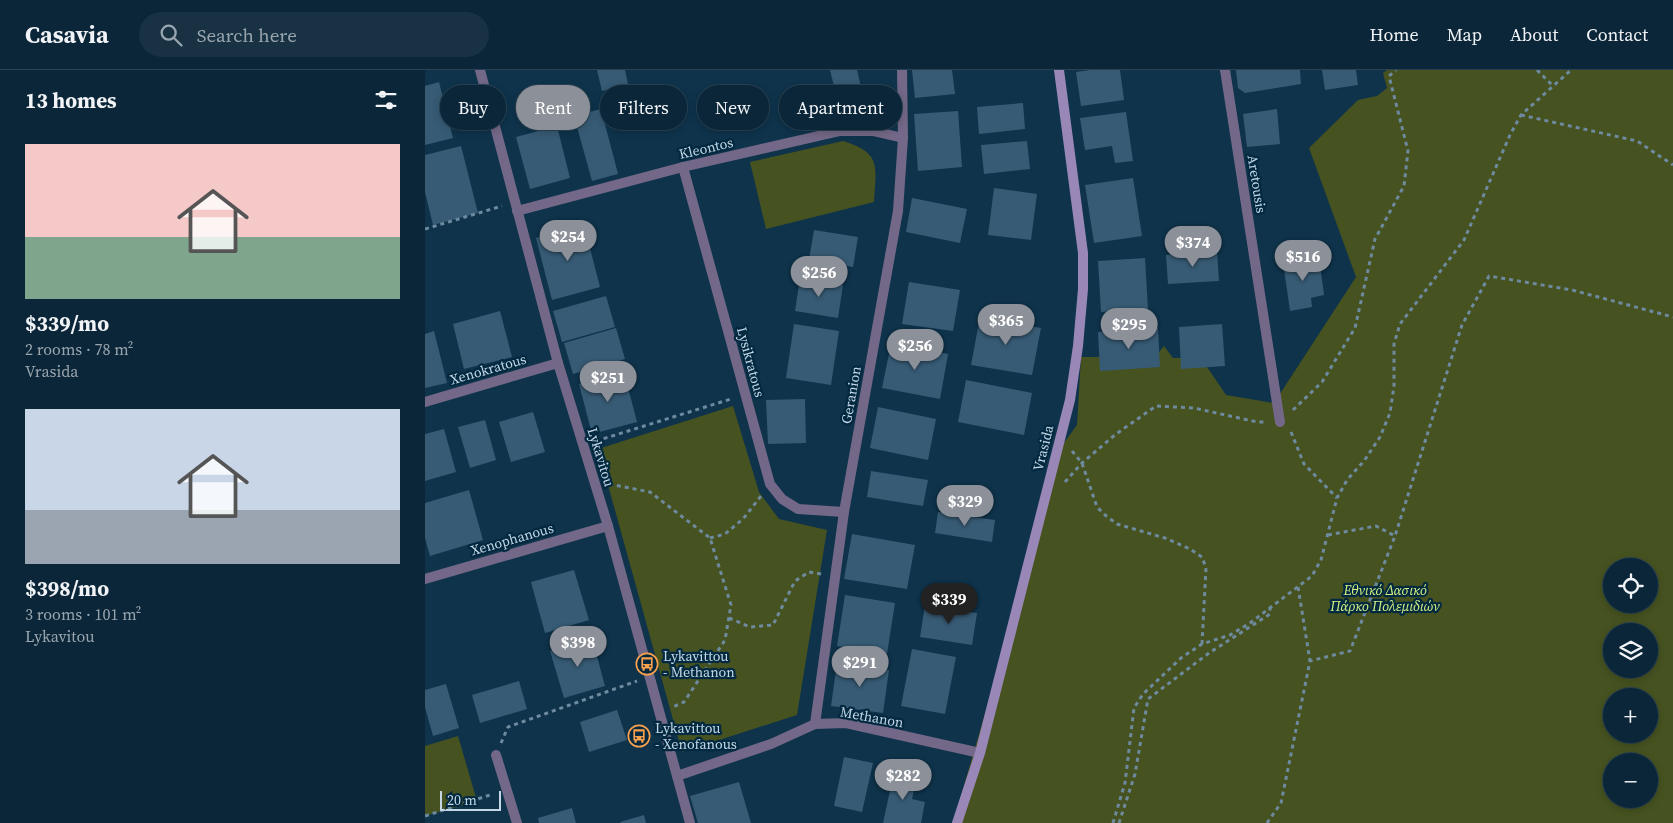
<!DOCTYPE html>
<meta charset="utf-8">
<style>
body{margin:0;font-family:"Source Serif 4",serif;background:#183243;color:#f1f3f6;height:100vh;display:flex;flex-direction:column;font-size:19px;white-space:nowrap}
*{box-sizing:border-box;margin:0}
p{font-size:16px;color:#99a5ae}
.icon{flex:none;width:28px;height:28px;fill:none;stroke:currentColor;stroke-width:2;stroke-linecap:round;stroke-linejoin:round}
.map{position:relative;flex:1;overflow:hidden}
.sheet{display:flex;flex-direction:column;background:#0a2638;width:425px}
.sheet>*{flex:none}
.guide{position:absolute;left:15px;top:15px;width:475px;height:45px;display:flex;gap:10px}
.tools{position:absolute;left:1178px;top:488px;display:grid;gap:10px}
.tools a{display:grid;place-items:center;width:55px;height:55px;border-radius:50%;background:#0a2638;box-shadow:0 2px 8px #0003,0 0 0 1px #2a4353;font-size:25px}
.scale{position:absolute;left:15px;bottom:12px;width:61px;box-sizing:border-box;padding-left:5px;border:2px solid #c3d7e6;border-top:0;font-size:14px;line-height:18px;white-space:nowrap;color:#c3d7e6;-webkit-text-stroke:4px #022940;paint-order:stroke}
.price{position:absolute;translate:-50% -42px;padding:0 11px;border-radius:18px;background:#8c9099;color:#fff;font-size:16px;line-height:32px;filter:drop-shadow(0 1px 2px #0008)}
.price::after{content:'';position:absolute;left:50%;top:30px;width:15px;height:11px;margin-left:-8px;background:inherit;clip-path:polygon(0 0,100% 0,50% 100%)}
.price.current{background:#222;color:#fff}
ul{padding:0;list-style:none}
li{display:grid;align-content:center;gap:10px;height:265px;padding:0 25px}
li span{display:grid;place-items:center;height:155px;border-radius:0px;color:#555}
li>.icon{margin-inline-start:auto}
span .icon{width:90px;height:90px;fill:#fffc;stroke-width:1}
li b{font-size:21px}
h2{display:flex;justify-content:space-between;align-items:center;height:60px;padding:0 25px;font-size:21px}
.chip{padding:0 18px;border-radius:22px;background:#0a2638;box-shadow:0 2px 8px #0003,0 0 0 1px #2a4353;font-size:18px;line-height:45px}
.chip.current{background:#8c9099;color:#fff}
header{display:flex;align-items:center;gap:30px;box-sizing:border-box;height:70px;padding:0 25px;background:#0a2638;border-bottom:1px solid #2a4353}
header strong{font-size:24px}
nav{display:flex;gap:28px;margin-inline-start:auto;font-size:18px}
.search{width:350px;height:45px;background:#183243;display:flex;align-items:center;gap:12px;box-sizing:border-box;padding:0 18px;border-radius:28px;color:#99a5ae;font-size:19px}
main{display:flex;flex:1;min-height:0}
.map>svg:first-child{display:block}
.green{fill:#465220;fill-rule:evenodd}
.building{fill:#375b75}
.lines{fill:none;stroke-linecap:round;stroke-linejoin:round}
.path{stroke:#6e8a9e;stroke-width:3;stroke-dasharray:4 4;stroke-linecap:butt}
.street{stroke:#736887;stroke-width:10}
.secondary{stroke:#9987b8;stroke-width:10}
.labels{text-anchor:middle;dominant-baseline:central;stroke-width:4.5;stroke-linejoin:round;paint-order:stroke}
.street-label{font-size:14px;fill:#c3d7e6;stroke:#022940}
.park-label{font-size:14px;font-style:italic;fill:#d5f082;stroke:#022940}
.poi-label{font-size:14px;fill:#c3d7e6;stroke:#022940;text-anchor:start}
</style>
<header>
<strong>Casavia</strong>
<div class="search"><svg class="icon" aria-label="search" viewBox="0 0 24 24"><circle cx="10" cy="10" r="6"/><path d="M15 15l6 6"/></svg>Search here</div>
<nav><a>Home</a><a>Map</a><a>About</a><a>Contact</a></nav>
</header>
<main>
<section class="sheet">
<h2>13 homes<svg class="icon" aria-label="filters" viewBox="0 0 24 24"><path d="M4 7h16M4 17h16"/><circle cx="9" cy="7" r="2"/><circle cx="15" cy="17" r="2"/></svg></h2>
<ul>
<li><span style="background:linear-gradient(#f6c9c9 60%,#7fa58c 0)"><svg class="icon" aria-label="home" viewBox="0 0 24 24"><path d="M3 11l9-7 9 7M6 9v11h12V9"/></svg></span><div><b>$339/mo</b><p>2 rooms · 78 m²</p><p>Vrasida</p></div></li>
<li><span style="background:linear-gradient(#c9d6e8 65%,#9aa5b1 0)"><svg class="icon" aria-label="home" viewBox="0 0 24 24"><path d="M3 11l9-7 9 7M6 9v11h12V9"/></svg></span><div><b>$398/mo</b><p>3 rooms · 101 m²</p><p>Lykavitou</p></div></li>
</ul>
</section>
<div class="map">
<svg width="1248" height="753" viewBox="0 0 1248 753">
<rect width="100%" height="100%" fill="#0e334b"/>
<g class="green">
<path d="M962,0H1248V753H528L575,592L630,385L652,355L656,287H730L739,276L748,288H776L801,325L849,333L931,207L884,78L933,30L952,26L962,18L958,3ZM1186,496H1224V534H1186ZM1186,561H1224V599H1186ZM1186,626H1224V664H1186ZM1186,691H1224V729H1186Z"/>
<path d="M418,71C457,83 451,96 449,132L341,159L325,92Z"/>
<path d="M308,336L334,422L354,449L402,460L372,645L257,682L173,379Z"/>
<path d="M33,666L52,731L0,746V676Z"/>
</g>
<g class="building">
<path d="M172,0H200L203,14L177,21Z"/>
<path d="M405,0H432L440,34L415,41Z"/>
<path d="M487,0H527L530,24L490,28Z"/>
<path d="M665,0H695L699,30L656,36L651,2Z"/>
<path d="M811,0H875L876,14L820,23L813,18Z"/>
<path d="M897,0H931L933,15L900,20Z"/>
<path d="M14,12L28,68L0,75V16Z"/>
<path d="M598,33L600,59L554,64L552,37Z"/>
<path d="M176,39L193,104L167,111L149,46Z"/>
<path d="M852,39L855,74L822,77L818,44Z"/>
<path d="M533,41L537,97L493,101L489,44Z"/>
<path d="M701,42L708,91L690,93L687,76L660,80L655,48Z"/>
<path d="M132,56L145,108L105,119L91,67Z"/>
<path d="M602,71L605,99L559,104L556,75Z"/>
<path d="M36,76L53,143L8,155L0,122V85Z"/>
<path d="M708,108L717,166L669,173L660,115Z"/>
<path d="M569,118L612,124L606,170L563,165Z"/>
<path d="M487,128L542,139L535,173L481,162Z"/>
<path d="M159,155L175,217L127,230L111,168Z"/>
<path d="M389,160L433,167L428,197L384,190Z"/>
<path d="M792,181L794,211L743,214L741,185Z"/>
<path d="M894,187L899,225L886,228L887,237L865,241L858,192Z"/>
<path d="M720,188L723,239L676,242L673,191Z"/>
<path d="M375,208L418,215L413,248L370,241Z"/>
<path d="M484,212L535,220L528,261L477,254Z"/>
<path d="M181,226L190,257L137,272L128,241Z"/>
<path d="M75,241L87,287L39,299L28,254Z"/>
<path d="M555,247L616,258L607,305L546,295Z"/>
<path d="M369,254L414,261L406,315L361,308Z"/>
<path d="M797,254L800,296L756,299L754,257Z"/>
<path d="M191,258L200,289L148,304L139,273Z"/>
<path d="M733,258L735,297L675,301L673,262Z"/>
<path d="M9,261L22,313L0,318V264Z"/>
<path d="M466,274L523,284L515,329L457,318Z"/>
<path d="M199,302L212,352L167,364L154,314Z"/>
<path d="M541,310L607,323L599,365L533,352Z"/>
<path d="M380,329L381,373L343,374L341,330Z"/>
<path d="M453,337L511,349L503,390L445,378Z"/>
<path d="M108,342L120,382L86,392L74,352Z"/>
<path d="M60,350L71,390L45,398L33,357Z"/>
<path d="M19,359L31,402L0,411V364Z"/>
<path d="M446,401L503,410L498,436L442,427Z"/>
<path d="M44,420L58,470L5,486L0,468V433Z"/>
<path d="M513,442L570,450L567,472L510,463Z"/>
<path d="M427,464L490,475L482,519L419,509Z"/>
<path d="M149,500L164,550L120,563L106,512Z"/>
<path d="M420,525L470,533L462,584L412,576Z"/>
<path d="M500,535L552,543L547,575L495,567Z"/>
<path d="M167,568L180,616L139,628L125,581Z"/>
<path d="M487,579L531,587L520,644L476,636Z"/>
<path d="M412,593L464,600L458,643L406,636Z"/>
<path d="M94,611L102,639L55,653L47,625Z"/>
<path d="M21,614L34,658L8,666L0,637V620Z"/>
<path d="M192,640L202,670L164,682L155,652Z"/>
<path d="M419,687L448,693L437,742L409,736Z"/>
<path d="M469,702L492,707L487,729L500,732L496,753H458Z"/>
<path d="M314,712L326,753H273L265,726Z"/>
<path d="M147,738L151,753H114L113,748Z"/>
<path d="M219,745L221,753H196L195,752Z"/>
</g>
<g class="lines">
<g class="path">
<path d="M1112,0L1128,16"/>
<path d="M1096,45L1212,71L1248,95"/>
<path d="M0,159L77,136"/>
<path d="M868,340L897,312L930,258L950,169L979,116L983,81L964,6L971,0"/>
<path d="M866,362L879,394L912,428"/>
<path d="M171,371L306,329"/>
<path d="M647,381L657,393L672,437L680,445L692,454L740,468L765,479L777,487L781,498L777,574"/>
<path d="M640,412L657,393L691,364L731,336L769,338L832,352H839"/>
<path d="M184,414L225,422L285,468L306,535L300,570L259,632L248,637"/>
<path d="M903,465L951,456L970,466L1037,255L1064,206L1147,220L1248,247"/>
<path d="M285,468L300,464L318,449L336,426"/>
<path d="M873,517L885,591"/>
<path d="M304,548L325,557L348,555L370,511L384,502L396,504"/>
<path d="M76,673L83,657L212,611"/>
<path d="M0,746L68,724"/>
<path d="M688,753L700,713L709,638L718,624L756,588L777,574L805,565L825,553L887,506L896,490L912,428L922,410L939,391L955,367L965,343L969,316V274L975,254L1039,170L1085,65L1096,45L1146,0"/>
<path d="M694,753L710,704L723,629L784,583L845,544V538"/>
<path d="M842,753L856,733L885,591L925,581L970,466"/>
</g>
<g class="street">
<path d="M55,0L133,293L183,456L265,753"/>
<path d="M800,0L855,352"/>
<path d="M258,97L345,414L357,429L373,439L419,442"/>
<path d="M92,141L258,97L415,61H448L478,68"/>
<path d="M0,332L133,293"/>
<path d="M0,509L183,456"/>
<path d="M390,654L419,442L473,141L478,68L477,0"/>
<path d="M71,685L92,753"/>
<path d="M252,706L346,674L390,654L421,653L555,683"/>
</g>
<path class="secondary" d="M532,753L555,683L645,330L653,276L658,219V183L634,0"/>
</g>
<defs>
<g id="bus-ring" transform="scale(1.125)"><circle r="9.5" fill="#022940" stroke="#f9a04d" stroke-width="1.5"/><path d="M-5-6H5V4H4V6H2V4H-2V6H-4V4H-5ZM-3.5-4V0h7V-4ZM-3.5 1.2v1.5H-2V1.2ZM2 1.2v1.5H3.5V1.2Z" fill="#f9a04d"/></g>
</defs>
<g fill-rule="evenodd">
<use href="#bus-ring" x="222" y="594"/>
<use href="#bus-ring" x="214" y="666"/>
</g>
<g class="labels">
<g class="street-label">
<text transform="translate(281 78) rotate(-13)">Kleontos</text>
<text transform="translate(832 114) rotate(81)">Aretousis</text>
<text transform="translate(326 292) rotate(75)">Lysikratous</text>
<text transform="translate(63 299) rotate(-16)">Xenokratous</text>
<text transform="translate(426 325) rotate(-80)">Geranion</text>
<text transform="translate(618 378) rotate(-76)">Vrasida</text>
<text transform="translate(176 387) rotate(73)">Lykavitou</text>
<text transform="translate(87 469) rotate(-16)">Xenophanous</text>
<text transform="translate(447 647) rotate(10)">Methanon</text>
</g>
<g class="park-label">
<text x="960" y="520">Εθνικό Δασικό<tspan x="960" dy="16">Πάρκο Πολεμιδιών</tspan></text>
</g>
<g class="poi-label">
<text x="238" y="586">Lykavittou<tspan x="238" dy="16">- Methanon</tspan></text>
<text x="230" y="658">Lykavittou<tspan x="230" dy="16">- Xenofanous</tspan></text>
</g>
</g>
</svg>
<div class="tools">
<a><svg class="icon" aria-label="locate" viewBox="0 0 24 24"><circle cx="12" cy="12" r="6"/><path d="M12 2v4M12 18v4M2 12h4M18 12h4"/></svg></a>
<a><svg class="icon" aria-label="layers" viewBox="0 0 24 24"><path d="M12 4l9 5-9 5-9-5zM3 14l9 5 9-5"/></svg></a>
<a>+</a>
<a>−</a>
</div>
<div class="scale">20 m</div>
<b class="price" style="left:143px;top:192px">$254</b>
<b class="price" style="left:768px;top:198px">$374</b>
<b class="price" style="left:878px;top:212px">$516</b>
<b class="price" style="left:394px;top:228px">$256</b>
<b class="price" style="left:581px;top:276px">$365</b>
<b class="price" style="left:704px;top:280px">$295</b>
<b class="price" style="left:490px;top:301px">$256</b>
<b class="price" style="left:183px;top:333px">$251</b>
<b class="price" style="left:540px;top:457px">$329</b>
<b class="price current" style="left:524px;top:555px">$339</b>
<b class="price" style="left:153px;top:598px">$398</b>
<b class="price" style="left:435px;top:618px">$291</b>
<b class="price" style="left:478px;top:731px">$282</b>
<div class="guide">
<a class="chip">Buy</a>
<a class="chip current">Rent</a>
<a class="chip">Filters</a>
<a class="chip">New</a>
<a class="chip">Apartment</a>
</div>
</div>
</main>
